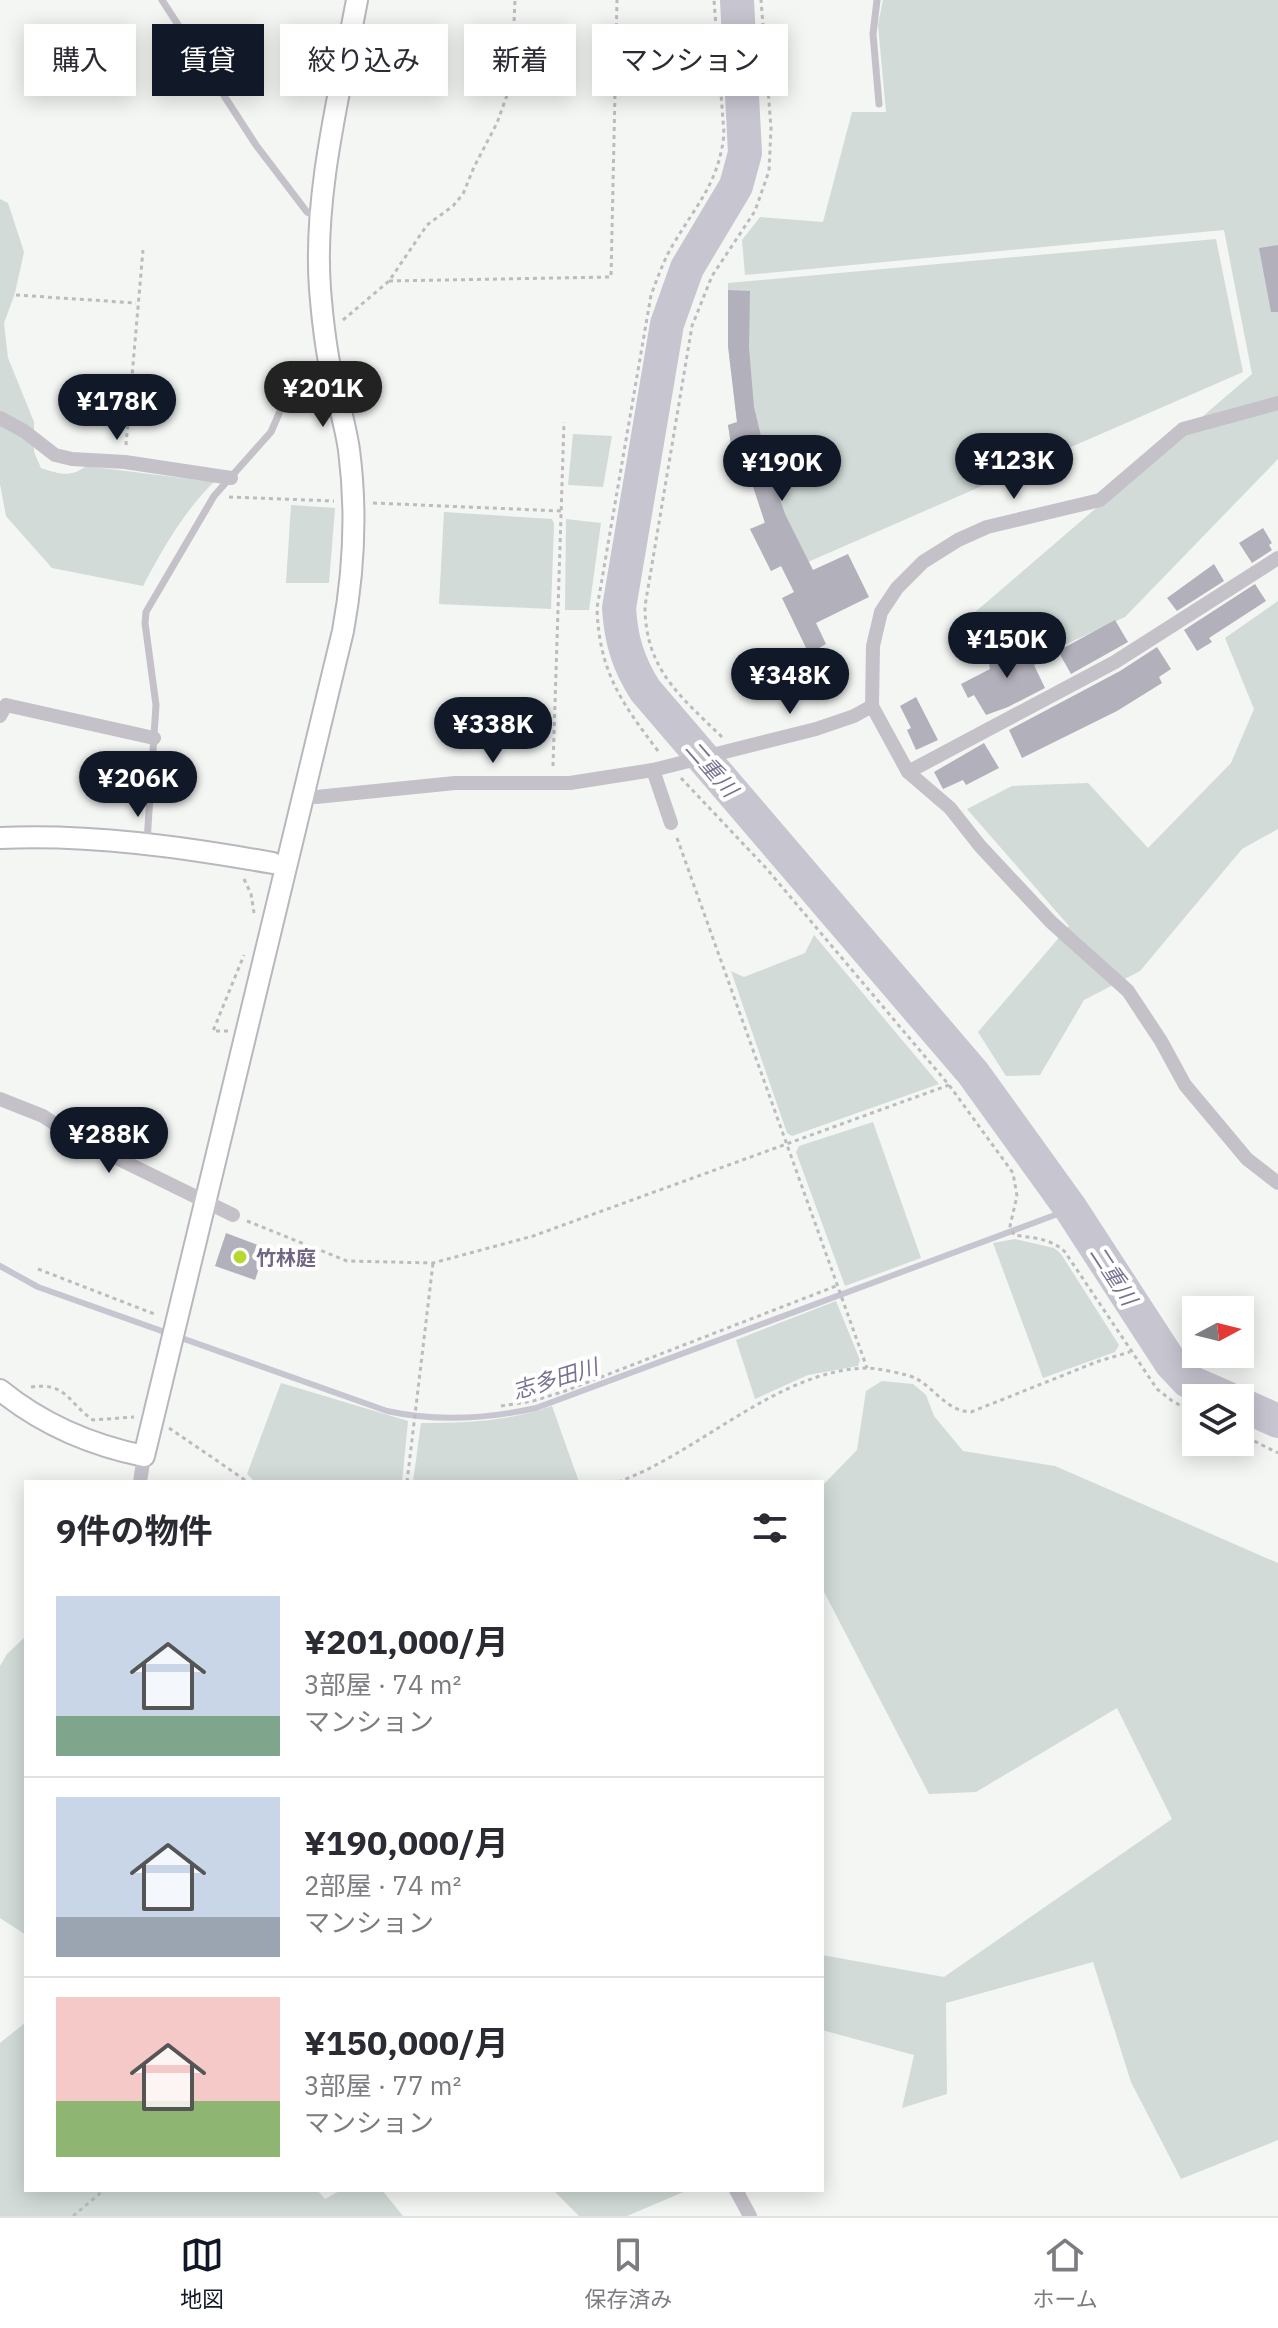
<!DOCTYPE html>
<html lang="ja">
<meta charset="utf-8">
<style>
body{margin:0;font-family:"IBM Plex Sans","Noto Sans JP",sans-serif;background:#f2f2f3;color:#2b2b33;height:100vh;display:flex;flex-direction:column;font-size:30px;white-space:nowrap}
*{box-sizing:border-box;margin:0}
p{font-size:26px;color:#7c7c81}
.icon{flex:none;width:44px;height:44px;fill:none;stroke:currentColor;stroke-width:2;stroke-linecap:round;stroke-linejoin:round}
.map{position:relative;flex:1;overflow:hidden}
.details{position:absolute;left:24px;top:1480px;width:800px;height:712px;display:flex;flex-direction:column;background:#fff;border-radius:0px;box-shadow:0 4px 20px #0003}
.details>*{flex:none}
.guide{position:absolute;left:24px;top:24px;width:800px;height:72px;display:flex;gap:16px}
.needle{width:52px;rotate:83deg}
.fabs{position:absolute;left:1182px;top:1296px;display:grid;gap:16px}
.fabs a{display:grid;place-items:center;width:72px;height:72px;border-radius:0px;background:#fff;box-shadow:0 4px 20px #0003;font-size:40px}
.price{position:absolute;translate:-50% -68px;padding:0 18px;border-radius:28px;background:#111827;color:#fff;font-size:26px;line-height:52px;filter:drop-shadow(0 2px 4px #0008)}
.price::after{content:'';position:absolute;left:50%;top:48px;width:24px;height:18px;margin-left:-12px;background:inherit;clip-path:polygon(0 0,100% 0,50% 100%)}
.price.on{background:#222;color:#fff}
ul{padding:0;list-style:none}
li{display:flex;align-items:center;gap:24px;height:200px;padding:0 32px}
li+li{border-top:2px solid #e1e1e2}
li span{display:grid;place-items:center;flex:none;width:224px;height:160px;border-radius:0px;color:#555}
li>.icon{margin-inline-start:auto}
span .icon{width:96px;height:96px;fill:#fffc;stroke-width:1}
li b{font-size:34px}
h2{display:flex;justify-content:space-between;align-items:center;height:96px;padding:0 32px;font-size:34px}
.tag{padding:0 28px;border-radius:0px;background:#fff;box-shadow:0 4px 20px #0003;font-size:28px;line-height:72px}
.tag.on{background:#111827;color:#fff}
.dock{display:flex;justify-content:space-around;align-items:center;height:112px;border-top:2px solid #e1e1e2;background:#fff;font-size:22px;color:#7c7c81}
.dock a{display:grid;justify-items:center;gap:4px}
.dock .on{color:#111827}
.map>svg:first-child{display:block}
.green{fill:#d2dbd7}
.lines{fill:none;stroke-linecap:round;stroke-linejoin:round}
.stream{stroke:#c7c5d0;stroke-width:6}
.river{stroke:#c7c5d0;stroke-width:34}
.building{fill:#b2b0ba}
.secondary-casing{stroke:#b9b6be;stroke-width:24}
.path{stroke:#bdbbbf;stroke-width:3;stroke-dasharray:4 4;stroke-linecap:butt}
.lane{stroke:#c4c1c8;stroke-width:7}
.street{stroke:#c4c1c8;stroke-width:14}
.secondary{stroke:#fff;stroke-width:20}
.poi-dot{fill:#b6d831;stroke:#fff;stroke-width:3}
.labels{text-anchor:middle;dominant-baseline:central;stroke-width:8;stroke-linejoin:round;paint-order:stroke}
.poi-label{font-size:20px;font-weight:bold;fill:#726782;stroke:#fff;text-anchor:start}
.water-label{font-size:22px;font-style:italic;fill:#7a7293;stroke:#fff}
</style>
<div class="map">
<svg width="1278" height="2216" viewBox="0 0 1278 2216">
<rect width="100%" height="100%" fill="#f3f6f3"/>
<g class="green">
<path d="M883,0H1278V459L1125,617L1021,665L973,614L1252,374L1224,230L745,275L742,240L760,217L823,222L852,112H886L878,25Z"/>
<path d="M0,199L8,203L24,252L15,293L4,323L8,358L34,422V452L41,468C59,474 71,478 86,466L214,482C184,511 162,550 143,586L52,568L6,516L0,484Z"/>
<path d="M1216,239L1243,372L801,565L797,558L771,571L750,529L765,522L741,450L732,451L728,425L737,422L728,346V283Z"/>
<path d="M573,434L612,436L603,487L568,485Z"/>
<path d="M291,505L335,508L329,583H286Z"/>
<path d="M444,512L552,519L554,524L551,609L439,604Z"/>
<path d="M566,519L601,523L589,610H565Z"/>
<path d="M1278,601V829L1242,849L1140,971L1084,1000L1040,1075L1006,1076L978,1032L1069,926L967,809L1012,786L1088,783L1148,848L1231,763L1254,709L1225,638Z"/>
<path d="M814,935L939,1084L792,1136L787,1133L731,971L744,977L805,953Z"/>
<path d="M873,1122L921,1258L845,1286L796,1152L799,1146Z"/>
<path d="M1015,1239L1054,1248L1061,1254L1119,1345L1115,1352L1043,1378L993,1243Z"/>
<path d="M836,1301L860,1360L858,1366L808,1375L755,1399L736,1340Z"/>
<path d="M882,1381L913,1384L926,1395L934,1416L963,1451L1055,1466L1278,1563V2140L1181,2179L1131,2082L1093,1962L946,2003L947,2094L902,2108L914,2055L822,2030V1955L944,1977L1172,1819L1117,1708L976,1792L929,1794L822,1588V1486L857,1450L866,1391Z"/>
<path d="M281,1383L408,1421L402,1482H255L247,1474Z"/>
<path d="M552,1406L579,1482H413L421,1423C465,1423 510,1421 552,1406Z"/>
<path d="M26,1636V1935L0,1918V1666L7,1654Z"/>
<path d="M26,2022V2190H317L325,2199L341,2190H382L403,2216H0V2043Z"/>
<path d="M553,2190H688L627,2216H579Z"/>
</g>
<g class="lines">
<path class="stream" d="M0,1266L38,1287L387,1411C437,1422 486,1419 536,1408L1071,1209"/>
<g class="river">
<path d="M737,0L745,153L736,186L687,268L667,324L619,608C621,640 628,663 645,690L973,1073L1071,1209L1171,1363L1188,1381L1227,1398"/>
<path d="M1240,1404L1278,1421"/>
</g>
</g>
<g class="building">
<path d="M1278,245V312H1271L1259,248Z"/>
<path d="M728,290L750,291L749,348L754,407L767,461L785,514L813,570L848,554L869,597L816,623L826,644L809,654L782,598L794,592L781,566L771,571L750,529L765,523L741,450L732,451L728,425L737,422L728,346Z"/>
<path d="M1263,528L1272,543L1269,545L1272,550L1252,563L1239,543Z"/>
<path d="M1214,564L1224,581L1177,611L1167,598Z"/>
<path d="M1255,584L1266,601L1209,638L1212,642L1197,651L1184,630Z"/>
<path d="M1115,620L1128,642L1071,674L1058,651Z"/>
<path d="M1041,644L1047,660L1034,665L1045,688L1008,707L986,715L974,695L968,698L961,684L990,669L988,658L1008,654L1009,657Z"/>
<path d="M1157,647L1171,669L1159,677L1162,683L1117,711L1022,758L1009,730L1120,671Z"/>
<path d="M916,697L938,740L916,750L907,730L911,728L900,706Z"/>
<path d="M984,743L999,768L966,785L963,780L943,789L934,772Z"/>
<path d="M226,1233L266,1248L255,1280L215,1266Z"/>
</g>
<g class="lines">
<g class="secondary-casing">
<g id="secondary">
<path d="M0,838C92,834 182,847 273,863"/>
<path d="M0,1390C43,1425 90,1445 144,1456L343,631C354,571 357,511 349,450C345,422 336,395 330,367C325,342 322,314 320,289C313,195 340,92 357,0"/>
</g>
</g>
<g class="path">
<path d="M389,281L611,277L617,0"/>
<path d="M16,295L136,303"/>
<path d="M343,320L389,281L427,225L453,206L463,194L474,167L497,123L511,84L518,49L514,22L515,0"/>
<path d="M126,445L143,250"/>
<path d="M229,497L334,501"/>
<path d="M373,503L561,511"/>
<path d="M722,737C680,696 645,669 645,606L692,326L712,276L755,211L769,171L771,128L761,0"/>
<path d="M658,751C621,702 599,671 597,608L651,295C658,277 664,259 674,243C697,204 719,182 724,134L714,0"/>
<path d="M553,766L564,422"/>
<path d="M681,778L766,868L949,1085L1013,1173L1017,1196L1010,1226L1014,1235C1032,1238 1051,1238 1065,1252L1157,1389L1171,1400L1196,1415"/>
<path d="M677,838L867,1368"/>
<path d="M244,879L251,894L254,913"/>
<path d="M228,1031H213L244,955"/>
<path d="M247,1221L347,1261L433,1263L533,1236L949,1085"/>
<path d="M38,1269L157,1315"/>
<path d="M31,1387C67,1382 68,1403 93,1420L134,1417"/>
<path d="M501,1406L533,1401L565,1391L836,1286"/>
<path d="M169,1428L248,1482"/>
<path d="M1240,1434L1278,1453"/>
<path d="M407,1482L433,1263"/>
<path d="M618,1482C699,1453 778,1370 867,1368C876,1368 907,1374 915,1378C935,1388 946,1411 971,1412L1099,1361L1130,1352"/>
<path d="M73,2216L104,2190"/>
</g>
<g class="lane">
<path d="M162,0L256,145L307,212L318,217"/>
<path d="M877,0L873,34L879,104"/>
<path d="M147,842L156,705L145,623L146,612L214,496L271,432L287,395L301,379L315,371L328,368"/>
</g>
<g class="street">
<path d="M1278,403L1183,429L1100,500L987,527L958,540L923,562L897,588L881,612L873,646L872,706L908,772L950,808L980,846L1051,922L1128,991L1161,1041L1185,1085L1247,1159L1278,1183"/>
<path d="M0,418L24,431L55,455L72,459L125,462L231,478"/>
<path d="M0,716L6,705L154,738"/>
<path d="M653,770L671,823"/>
<path d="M908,772L1115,662L1278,558"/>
<path d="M303,794L316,797L455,783H570L653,770L816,729L854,716L872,706"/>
<path d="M0,1099L43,1116L76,1138L233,1215"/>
<path d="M140,1482L144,1456"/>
<path d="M736,2190L750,2216"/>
</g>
<use href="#secondary" class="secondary"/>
</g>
<circle class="poi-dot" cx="240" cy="1257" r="8"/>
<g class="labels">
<g class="poi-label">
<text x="256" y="1257">竹林庭</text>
</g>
<g class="water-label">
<text transform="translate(712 768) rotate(49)">二重川</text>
<text transform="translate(1114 1275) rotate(57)">二重川</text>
<text transform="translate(555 1378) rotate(-17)">志多田川</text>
</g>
</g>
</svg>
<div class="fabs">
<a><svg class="needle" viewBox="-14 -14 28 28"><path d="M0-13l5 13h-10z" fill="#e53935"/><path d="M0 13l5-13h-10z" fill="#7c7c81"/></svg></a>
<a><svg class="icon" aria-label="layers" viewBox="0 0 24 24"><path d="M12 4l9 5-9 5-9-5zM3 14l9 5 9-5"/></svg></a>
</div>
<b class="price on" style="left:323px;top:429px">¥201K</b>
<b class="price" style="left:117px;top:442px">¥178K</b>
<b class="price" style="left:1014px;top:501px">¥123K</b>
<b class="price" style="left:782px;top:503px">¥190K</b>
<b class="price" style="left:1007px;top:680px">¥150K</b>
<b class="price" style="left:790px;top:716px">¥348K</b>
<b class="price" style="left:493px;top:765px">¥338K</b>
<b class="price" style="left:138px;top:819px">¥206K</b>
<b class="price" style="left:109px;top:1175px">¥288K</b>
<div class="guide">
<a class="tag">購入</a>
<a class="tag on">賃貸</a>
<a class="tag">絞り込み</a>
<a class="tag">新着</a>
<a class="tag">マンション</a>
</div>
<section class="details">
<h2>9件の物件<svg class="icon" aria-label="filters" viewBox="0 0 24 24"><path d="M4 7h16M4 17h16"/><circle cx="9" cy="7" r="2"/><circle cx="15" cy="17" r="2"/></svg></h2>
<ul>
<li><span style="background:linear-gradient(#c9d6e8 75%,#7fa58c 0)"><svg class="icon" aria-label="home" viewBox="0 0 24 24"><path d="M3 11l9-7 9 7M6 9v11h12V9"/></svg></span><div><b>¥201,000/月</b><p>3部屋 · 74 m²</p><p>マンション</p></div></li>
<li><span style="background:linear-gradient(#c9d6e8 75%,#9aa5b1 0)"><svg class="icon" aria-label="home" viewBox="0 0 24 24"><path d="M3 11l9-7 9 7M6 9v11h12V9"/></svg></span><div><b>¥190,000/月</b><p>2部屋 · 74 m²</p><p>マンション</p></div></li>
<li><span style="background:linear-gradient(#f6c9c9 65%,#8fb573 0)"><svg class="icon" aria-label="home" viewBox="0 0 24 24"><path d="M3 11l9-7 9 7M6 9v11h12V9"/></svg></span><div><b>¥150,000/月</b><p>3部屋 · 77 m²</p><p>マンション</p></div></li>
</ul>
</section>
</div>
<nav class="dock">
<a class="on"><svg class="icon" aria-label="map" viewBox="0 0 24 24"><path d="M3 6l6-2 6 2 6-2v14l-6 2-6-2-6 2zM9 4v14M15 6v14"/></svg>地図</a>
<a><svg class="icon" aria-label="saved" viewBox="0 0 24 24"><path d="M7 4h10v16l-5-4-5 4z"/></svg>保存済み</a>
<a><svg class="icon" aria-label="home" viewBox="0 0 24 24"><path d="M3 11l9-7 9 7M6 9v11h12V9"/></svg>ホーム</a>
</nav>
